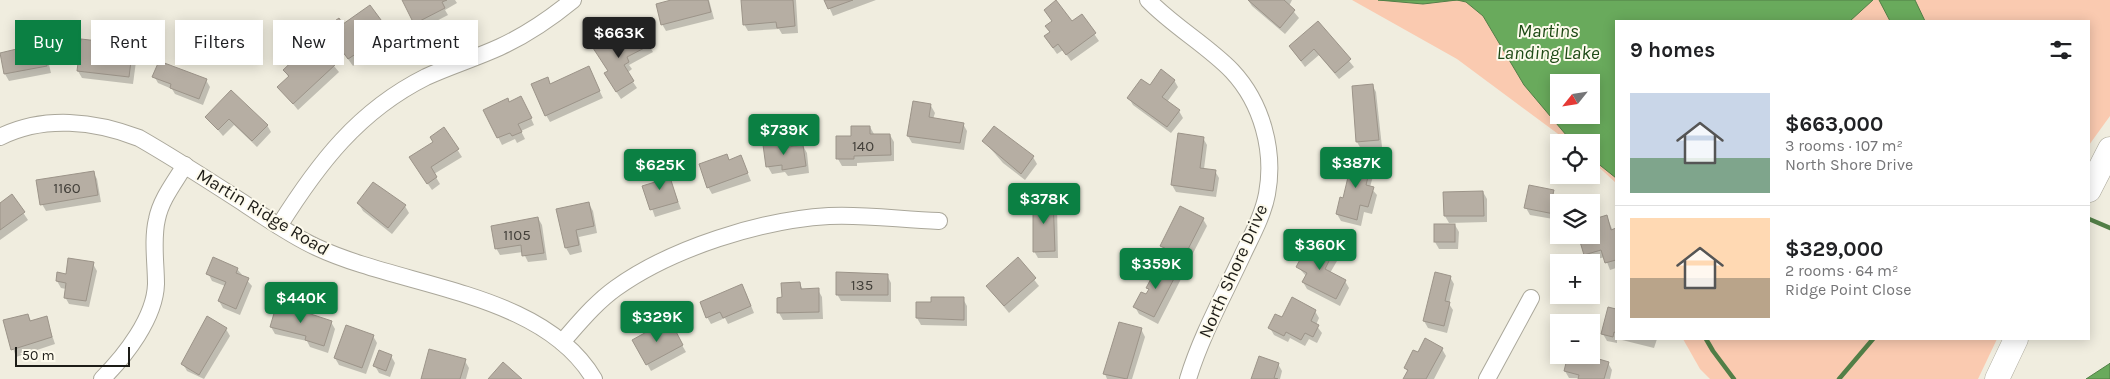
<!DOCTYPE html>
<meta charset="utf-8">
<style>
body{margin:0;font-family:Karla,sans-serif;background:#f2f2f2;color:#202124;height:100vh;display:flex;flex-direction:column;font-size:19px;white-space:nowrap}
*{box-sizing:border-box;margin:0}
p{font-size:16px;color:#757577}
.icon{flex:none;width:28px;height:28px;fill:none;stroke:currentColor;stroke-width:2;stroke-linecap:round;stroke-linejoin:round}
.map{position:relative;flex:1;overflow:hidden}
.drawer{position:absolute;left:1615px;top:20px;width:475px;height:320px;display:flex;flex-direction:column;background:#fff;border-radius:0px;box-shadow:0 2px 12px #0003}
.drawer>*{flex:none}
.banner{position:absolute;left:15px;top:20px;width:475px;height:45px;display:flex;gap:10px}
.needle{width:32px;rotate:240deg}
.controls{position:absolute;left:1550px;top:74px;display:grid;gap:10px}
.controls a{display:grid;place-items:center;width:50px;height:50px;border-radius:0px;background:#fff;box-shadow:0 2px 12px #0003;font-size:25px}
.scale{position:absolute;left:15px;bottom:12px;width:115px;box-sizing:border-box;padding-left:5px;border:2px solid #1d1c17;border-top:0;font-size:14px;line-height:18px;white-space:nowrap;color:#1d1c17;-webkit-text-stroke:4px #fdfaec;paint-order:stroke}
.price{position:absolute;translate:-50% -42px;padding:0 11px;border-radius:5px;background:#0b8043;color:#fff;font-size:16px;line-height:32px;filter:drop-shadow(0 1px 2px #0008)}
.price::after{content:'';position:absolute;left:50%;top:30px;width:15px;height:11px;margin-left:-8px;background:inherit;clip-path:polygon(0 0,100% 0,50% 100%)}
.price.on{background:#222;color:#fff}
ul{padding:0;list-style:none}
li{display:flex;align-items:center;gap:15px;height:125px;padding:0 15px}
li+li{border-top:1px solid #e0e0e0}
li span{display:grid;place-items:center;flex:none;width:140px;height:100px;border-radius:0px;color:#555}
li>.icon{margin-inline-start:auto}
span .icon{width:60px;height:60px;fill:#fffc;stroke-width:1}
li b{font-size:21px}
h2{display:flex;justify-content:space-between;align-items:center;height:60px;padding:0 15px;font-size:21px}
.tag{padding:0 18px;border-radius:0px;background:#fff;box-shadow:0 2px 12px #0003;font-size:18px;line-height:45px}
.tag.on{background:#0b8043;color:#fff}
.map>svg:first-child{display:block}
.green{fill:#facab0;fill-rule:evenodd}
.water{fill:#69aa5c;stroke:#527f47;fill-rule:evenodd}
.shadow{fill:#0003}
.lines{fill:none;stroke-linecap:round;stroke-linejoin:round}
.stream{stroke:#527f47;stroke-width:4.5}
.building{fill:#b6aea3;stroke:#9c9489}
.street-casing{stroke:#aaa79a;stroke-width:18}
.secondary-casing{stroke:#aaa79a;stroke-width:25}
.street{stroke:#fff;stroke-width:16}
.secondary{stroke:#fff;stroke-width:24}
.labels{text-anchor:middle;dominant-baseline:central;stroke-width:4;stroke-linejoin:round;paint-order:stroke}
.number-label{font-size:15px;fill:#43403a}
.street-label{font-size:18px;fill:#1d1c17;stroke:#fdfaec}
.water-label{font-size:19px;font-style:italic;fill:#1e4a15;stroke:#fdfaec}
</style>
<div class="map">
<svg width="2110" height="379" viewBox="0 0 2110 379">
<rect width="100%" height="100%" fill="#f0eddf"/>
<g class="green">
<path d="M1352,0H2110V116L2089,145V21H1616V183L1591,160V142H1569L1457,59ZM1559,82H1591V115H1559Z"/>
<path d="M1683,339H1997L1978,379H1710L1700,369Z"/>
</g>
<g class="water">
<path d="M1378,0H1873L1850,21H1616V178L1591,158V142H1572L1524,85L1483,16L1466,2L1457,0L1423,4ZM1559,82H1591V115H1559Z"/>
<path d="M1879,0H1915L1925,21H1890Z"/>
<path d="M2110,363V379H2086L2109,364Z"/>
</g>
<g class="shadow">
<path d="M403,0H455L457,3L445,10L448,15L419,30Z"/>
<path d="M676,0H709L714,19L666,31L662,24Z"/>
<path d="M742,0H796L798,33L782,34L779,29L748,31L744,24Z"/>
<path d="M826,0H876L833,16Z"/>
<path d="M1248,0H1292L1289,6L1299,18L1285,34L1252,6Z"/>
<path d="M370,7L387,32L361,51L365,57L353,66L331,35Z"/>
<path d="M1045,10L1071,23L1081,15L1099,41L1071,61L1063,50L1057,54L1050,44L1053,22Z"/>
<path d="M1318,23L1354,67L1339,79L1319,55L1305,67L1290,47Z"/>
<path d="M642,34L653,52L629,65L632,69L627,73L637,88L621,99L605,74L609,72L621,50Z"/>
<path d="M41,41L45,48L51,73L9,81L5,74L1,54L27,48Z"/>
<path d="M133,47L137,54L133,84L82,78L78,71Z"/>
<path d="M319,48L339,72L298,110L279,87L289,78L284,70L305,61Z"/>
<path d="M592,75L603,98L550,122L546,115L547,79L551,85Z"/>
<path d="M154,76L206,80L210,87L203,105L175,94L172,89L158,83Z"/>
<path d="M1174,80L1178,87L1167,102L1179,111L1183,118L1171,133L1133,105L1129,98L1150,87Z"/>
<path d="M1372,85L1376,92L1382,147L1361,149L1357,142Z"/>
<path d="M231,92L267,125L271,132L257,147L234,125L223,136L207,117Z"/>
<path d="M509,103L525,105L534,125L521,131L525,139L517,143L515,139L502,145L485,111Z"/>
<path d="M931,106L935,113L933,119L963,124L967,131L964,150L912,143L908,136Z"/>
<path d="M870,127L874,134L890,135L894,142V161L857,163V166H842L838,159L837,138L852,137Z"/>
<path d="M444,129L462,157L434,174L440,184L432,190L415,165Z"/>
<path d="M1203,138L1207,145L1204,169L1215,171L1219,178L1216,197L1176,192L1172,185Z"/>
<path d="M984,141L1033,157L1037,164L1025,180L1003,163Z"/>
<path d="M787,143L790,148L803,146L807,153L809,173L788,176L785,172L772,174L768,167L765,146Z"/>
<path d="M726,155L730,161L741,157L751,181L712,194L708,187Z"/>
<path d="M1371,162L1375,169L1370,187L1377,195L1372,214L1364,212L1361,226L1341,221L1337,214L1344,199Z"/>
<path d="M666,169L681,209L655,217L644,186L656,182Z"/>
<path d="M93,172L97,179L101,202L46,211L42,204Z"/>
<path d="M1553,191L1556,200L1567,202H1559V220L1530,215L1526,208Z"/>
<path d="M1483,192L1487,199V222L1449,223L1445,216Z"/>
<path d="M12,196L28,220L0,240V204Z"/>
<path d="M1053,198L1057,205L1058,258H1038L1034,251Z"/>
<path d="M359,204L405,206L409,213L392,234L363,211Z"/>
<path d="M589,204L593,211L597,233L579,237L582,252L570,255L566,248Z"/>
<path d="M1607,217L1613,231L1616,230V268L1610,270L1605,257L1589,261L1580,235H1591Z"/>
<path d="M538,218L542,225L547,260L528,262L523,252L500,255L496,248Z"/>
<path d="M1203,219L1207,226L1188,263L1166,253L1162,246Z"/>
<path d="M1455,225L1459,232L1458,249H1439L1435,242Z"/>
<path d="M1333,254L1337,261L1330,273L1345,281L1349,288L1340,306L1307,289L1303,282L1306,276L1298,267Z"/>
<path d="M1018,259L1039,286L1009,313L987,286Z"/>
<path d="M93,264L97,271L89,307L69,304L65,297L66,289L61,288L57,281Z"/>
<path d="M237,269L252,286L240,315L223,308L219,301L225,286L212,281L208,273Z"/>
<path d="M1177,272L1181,279L1158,324L1139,314L1135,307L1147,296L1149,291L1148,288Z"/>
<path d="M887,275L891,283V302L841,301L837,294Z"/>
<path d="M1450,277L1454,284L1449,304L1453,310L1447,333L1428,328L1424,321Z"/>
<path d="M800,284L803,290H818L822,297L823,319L783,320L779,313L778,299L783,298Z"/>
<path d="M746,293L754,313L728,324L725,318L711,324L707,317Z"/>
<path d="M963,299L967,306V326L921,325L917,318L933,303Z"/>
<path d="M1609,309L1616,311L1617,343L1607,341L1603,334Z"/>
<path d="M1315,311L1319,318L1316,325L1322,333L1317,343L1309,339L1305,346L1290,338L1288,342L1274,335L1270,328Z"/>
<path d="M28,315L31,321L46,317L55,344L16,357L4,321Z"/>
<path d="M331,322L335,329L328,353L310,347L307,341L275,334L271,327Z"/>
<path d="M670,324L686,352L651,371L634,340Z"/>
<path d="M226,329L230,336L204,379L187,371L183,364Z"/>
<path d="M1141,329L1145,337L1132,379H1107L1105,374Z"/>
<path d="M373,336L377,343L366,374L339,365L335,358Z"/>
<path d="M1618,339H1657L1654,348Z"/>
<path d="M1442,349L1446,356L1434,379H1404L1408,372L1405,368L1418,354Z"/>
<path d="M1570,355H1580L1608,363L1612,370L1610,379L1569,378L1565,371Z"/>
<path d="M391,356L395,363L390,377L379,373L375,366Z"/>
<path d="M465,361L469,368L466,379H422Z"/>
<path d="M1278,364L1282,371L1280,379H1254Z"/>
</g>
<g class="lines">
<g class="stream">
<path d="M2089,219L2110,228"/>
<path d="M1706,339L1713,351L1734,379"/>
<path d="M1839,379L1873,339"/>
</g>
</g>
<g class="building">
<path d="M402,0H447L442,2L445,8L414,24Z"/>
<path d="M671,0H708L711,12L661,25L656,4Z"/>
<path d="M741,0H793L795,26L777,28L776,22L743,25Z"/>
<path d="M824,0H853L828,9Z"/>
<path d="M1056,0L1072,21L1082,14L1096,33L1066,55L1058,44L1053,48L1044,36L1050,32L1045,26L1052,21L1044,10Z"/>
<path d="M1248,0H1284L1295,10L1280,28Z"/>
<path d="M370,5L384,24L358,43L362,50L348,59L325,28L339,18L343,24Z"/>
<path d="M1318,21L1351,59L1335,73L1314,49L1301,61L1289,46Z"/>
<path d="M642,33L650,45L627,57L629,62L624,65L634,81L616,92L604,73L608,71L593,48L614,36L621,48Z"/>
<path d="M81,39L133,45L129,77L77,71Z"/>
<path d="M42,40L47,66L4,74L0,53L25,47V43Z"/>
<path d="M319,46L336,64L293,104L277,87L289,76L283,70L300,54L305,59Z"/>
<path d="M159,61L207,79L199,99L170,88L171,84L152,77Z"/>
<path d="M589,66L600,91L545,116L531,84L548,77L550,84Z"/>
<path d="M1161,69L1175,80L1162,97L1180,110L1167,127L1127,98L1141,79L1150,85Z"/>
<path d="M1373,84L1379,140L1356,142L1352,86Z"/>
<path d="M231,90L268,125L252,141L229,119L218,130L205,117Z"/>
<path d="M521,96L532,118L518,124L522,132L512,136L510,133L497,138L483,110L508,98L509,102Z"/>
<path d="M913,101L931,104L929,117L964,123L960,143L907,136Z"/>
<path d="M851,126H870V134H890L891,155L854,156V159H836V136H851Z"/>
<path d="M994,126L1034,156L1021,174L982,141Z"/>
<path d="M444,127L459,149L431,167L437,177L427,184L409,157L433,142L430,137Z"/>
<path d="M1178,133L1204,137L1200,168L1216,170L1213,191L1171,185Z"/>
<path d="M787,142L788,147L803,145L806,166L782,170V165L766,167L763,145Z"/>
<path d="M727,154L729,160L741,155L748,173L707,188L699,164Z"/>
<path d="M1353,156L1372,161L1366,185L1374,187L1368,207L1360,205L1357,220L1336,214L1340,197L1343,198Z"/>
<path d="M667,168L678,202L650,210L642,186L655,182L652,173Z"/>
<path d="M94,171L98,195L40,205L36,180Z"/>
<path d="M373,182L406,205L388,228L357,203Z"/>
<path d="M1529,185L1554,190L1552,198L1570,202H1559V215L1524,208Z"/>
<path d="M1483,191L1484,216H1444L1443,192Z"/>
<path d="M12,194L25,212L0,230V203Z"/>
<path d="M1053,197L1055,251L1033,252V198Z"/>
<path d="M589,202L594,226L576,230L579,245L565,248L556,209Z"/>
<path d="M1180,206L1204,218L1184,257L1160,246Z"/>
<path d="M1607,215L1611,230L1616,228V260L1605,263L1601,250L1584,255L1578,235H1591V220Z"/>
<path d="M538,217L544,253L522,256L521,245L495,249L491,226Z"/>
<rect x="1434" y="224" width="21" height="18"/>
<path d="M1310,241L1333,253L1325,269L1346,280L1336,299L1302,282L1307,273L1296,267Z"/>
<path d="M213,257L238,268L236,273L249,278L236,309L218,301L226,282L206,274Z"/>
<path d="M1018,257L1036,278L1004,306L986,286Z"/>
<path d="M68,258L94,262L86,301L64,298L66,283L56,281L57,272L66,274Z"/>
<path d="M1160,262L1178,271L1154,317L1133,307L1141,292L1146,294L1149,289L1146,288Z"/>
<path d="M836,272L888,274V295H836Z"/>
<path d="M1435,272L1451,276L1445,301L1450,302L1444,326L1423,321Z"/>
<path d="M800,282L801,289L819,288V312L777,313V298L782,297L781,283Z"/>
<path d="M742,284L751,306L723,318L720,312L706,318L700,302Z"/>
<path d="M931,297H964V320L916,318V302H931Z"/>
<path d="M1292,297L1316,310L1311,321L1319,325L1313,337L1305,333L1301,340L1286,332L1284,336L1268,328L1275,314L1282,317Z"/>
<path d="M277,303L332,321L324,346L305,340L306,336L270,327Z"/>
<path d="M1608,307L1616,309V333L1614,332L1613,337L1601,334Z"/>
<path d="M28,314L30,321L47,316L52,337L11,350L3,320Z"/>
<path d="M207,316L227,328L199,375L181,364Z"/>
<path d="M671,322L683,345L646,365L632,340L661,324L662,326Z"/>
<path d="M1119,322L1142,328L1127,379L1103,374Z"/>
<path d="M346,325L374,335L362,368L334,358Z"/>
<path d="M1425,338L1443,348L1426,379H1403L1408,370L1404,368L1413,350L1418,352Z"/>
<path d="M429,349L466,359L460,379H421Z"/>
<path d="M379,350L392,355L386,371L373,366Z"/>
<path d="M1568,355H1585L1609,362L1604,379H1578L1579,375L1564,371Z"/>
<path d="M1259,356L1279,363L1274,378L1278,379H1251Z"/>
<path d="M503,362L522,379H488Z"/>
</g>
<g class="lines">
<g class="street-casing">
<g id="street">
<path d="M1148,0C1173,26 1208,46 1232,71C1262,103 1275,151 1267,194C1263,215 1252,235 1243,254C1224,295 1201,336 1188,379"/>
<path d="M0,137C44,115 95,121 139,138C174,158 208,180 242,202C266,218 290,235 316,247C403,288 542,291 594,379"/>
<path d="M279,226C318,164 358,111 426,77C450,66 476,58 500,47C526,35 551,18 573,0"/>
<path d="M562,342C579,323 595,303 616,288C672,248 761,220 829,216C865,214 903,220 939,221"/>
<path d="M102,379C125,356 155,318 156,284C156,263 152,240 157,219C161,199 175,182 185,165"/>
<path d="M1487,379L1531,298"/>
</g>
</g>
<g class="secondary-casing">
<g id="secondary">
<path d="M2089,190L2110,149"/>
<path d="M1997,379L2016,339"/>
</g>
</g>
<use href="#street" class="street"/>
<use href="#secondary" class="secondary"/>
</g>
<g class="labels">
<g class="number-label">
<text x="863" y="146">140</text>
<text x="67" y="188">1160</text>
<text x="517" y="235">1105</text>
<text x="862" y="285">135</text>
</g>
<g class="street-label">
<text transform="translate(263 212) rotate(31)">Martin Ridge Road</text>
<text transform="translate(1233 271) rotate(-66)">North Shore Drive</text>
</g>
<g class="water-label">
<text x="1548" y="31">Martins<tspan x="1548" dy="22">Landing Lake</tspan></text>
</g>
</g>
</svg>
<div class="controls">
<a><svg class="needle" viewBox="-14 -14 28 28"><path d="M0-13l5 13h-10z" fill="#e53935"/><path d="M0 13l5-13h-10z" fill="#757577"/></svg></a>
<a><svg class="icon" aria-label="locate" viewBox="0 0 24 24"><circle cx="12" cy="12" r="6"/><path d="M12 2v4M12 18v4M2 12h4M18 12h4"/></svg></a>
<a><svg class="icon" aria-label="layers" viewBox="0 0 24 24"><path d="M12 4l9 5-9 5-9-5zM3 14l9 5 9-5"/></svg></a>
<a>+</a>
<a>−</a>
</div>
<div class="scale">50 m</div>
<b class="price on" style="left:619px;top:59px">$663K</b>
<b class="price" style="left:784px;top:156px">$739K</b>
<b class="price" style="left:1356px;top:189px">$387K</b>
<b class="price" style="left:660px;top:191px">$625K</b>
<b class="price" style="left:1044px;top:225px">$378K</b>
<b class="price" style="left:1320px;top:271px">$360K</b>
<b class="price" style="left:1156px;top:290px">$359K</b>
<b class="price" style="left:301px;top:324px">$440K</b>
<b class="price" style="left:657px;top:343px">$329K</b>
<div class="banner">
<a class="tag on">Buy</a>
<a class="tag">Rent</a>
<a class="tag">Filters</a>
<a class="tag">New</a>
<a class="tag">Apartment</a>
</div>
<section class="drawer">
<h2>9 homes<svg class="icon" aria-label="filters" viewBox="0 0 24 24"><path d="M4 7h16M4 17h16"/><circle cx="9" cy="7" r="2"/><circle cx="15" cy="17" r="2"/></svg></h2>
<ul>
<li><span style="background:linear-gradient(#c9d6e8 65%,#7fa58c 0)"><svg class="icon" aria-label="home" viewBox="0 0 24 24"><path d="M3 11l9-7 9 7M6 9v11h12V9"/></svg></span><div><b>$663,000</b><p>3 rooms · 107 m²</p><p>North Shore Drive</p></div></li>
<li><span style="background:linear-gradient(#ffd9b3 60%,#b9a48a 0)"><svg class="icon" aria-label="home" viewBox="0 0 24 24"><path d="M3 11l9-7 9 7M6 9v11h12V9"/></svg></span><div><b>$329,000</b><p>2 rooms · 64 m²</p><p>Ridge Point Close</p></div></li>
</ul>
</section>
</div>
